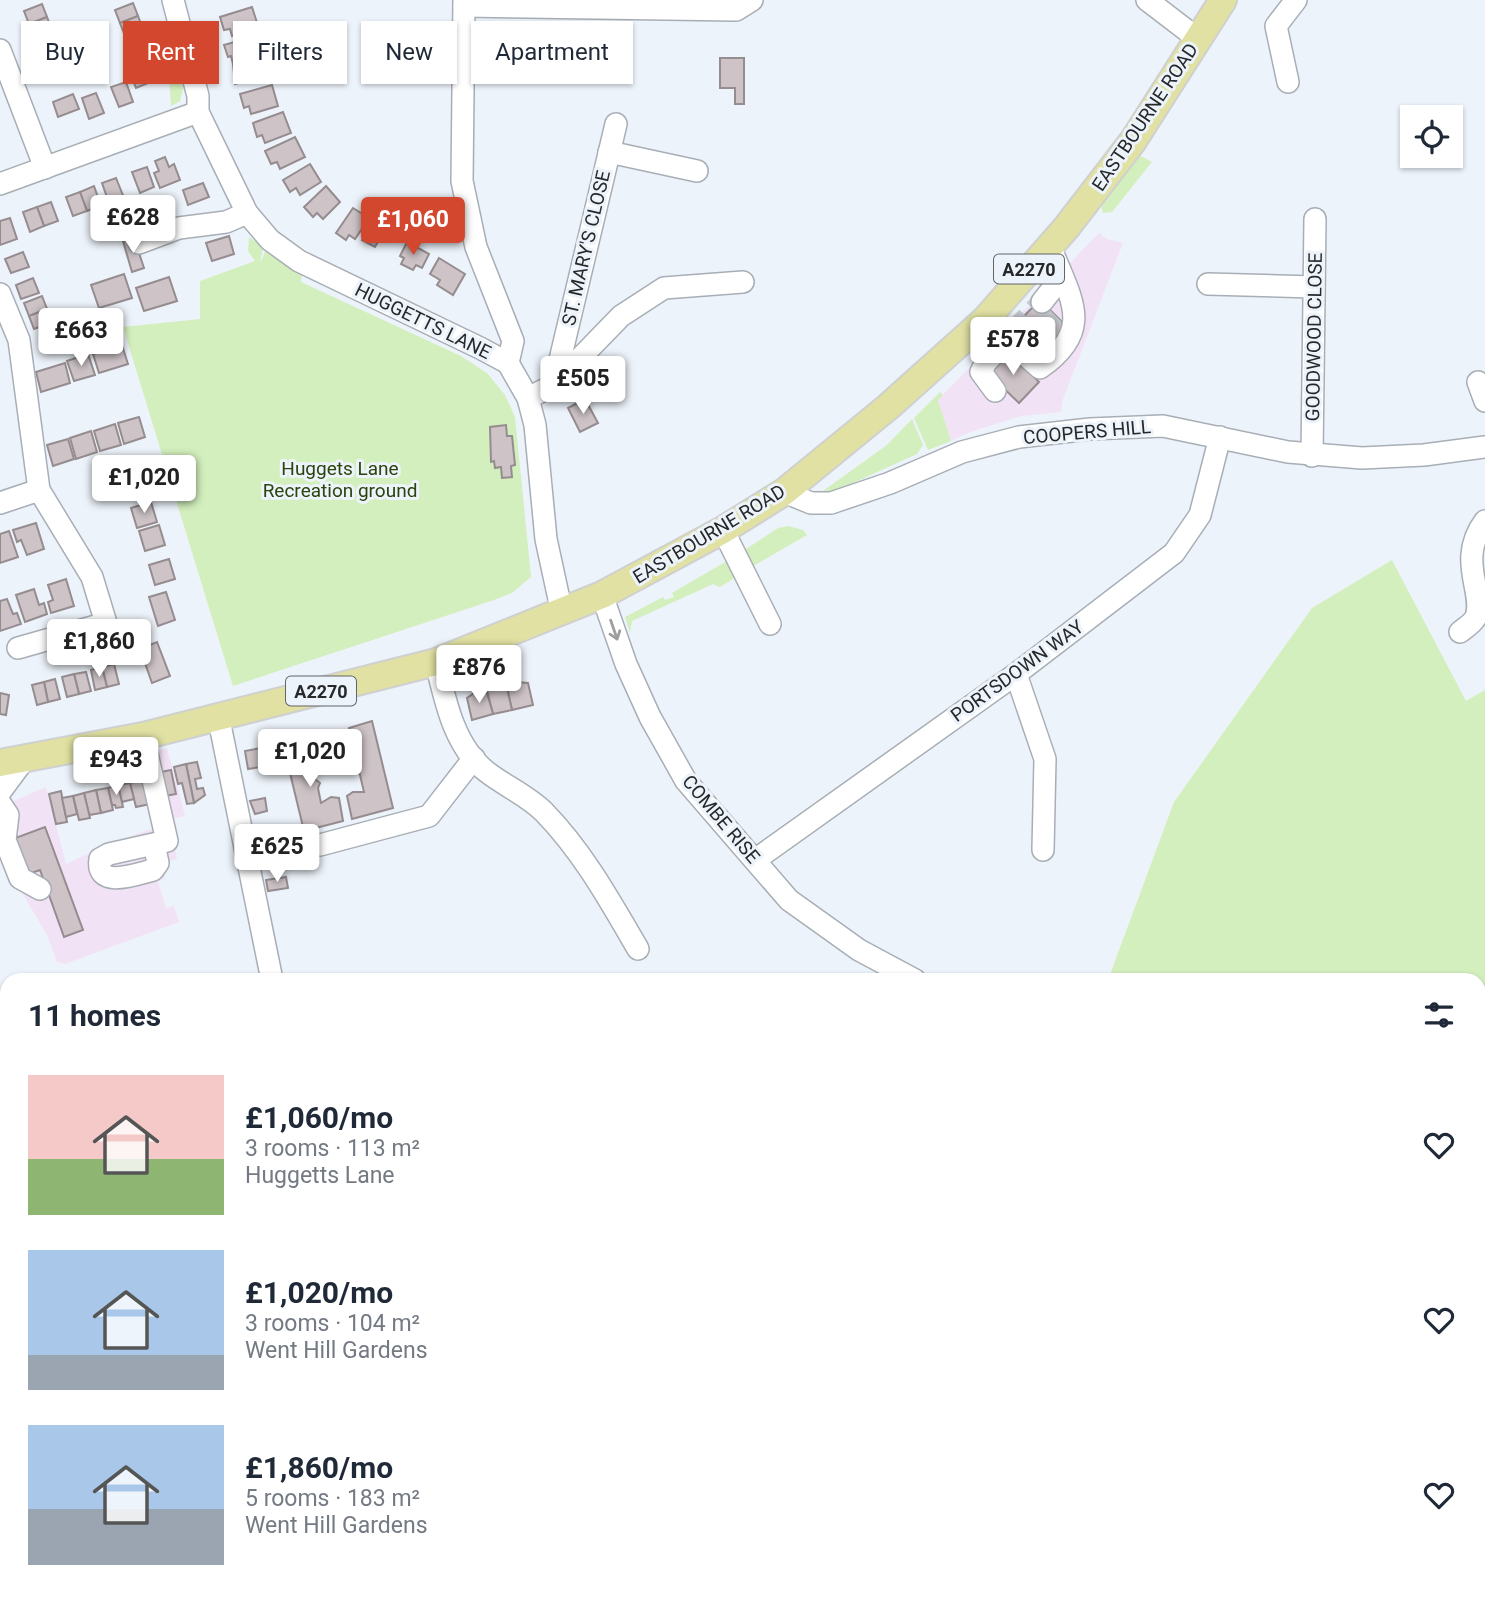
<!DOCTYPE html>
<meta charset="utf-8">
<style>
body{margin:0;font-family:Roboto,sans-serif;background:#f2f2f3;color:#1f2937;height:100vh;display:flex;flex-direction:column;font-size:26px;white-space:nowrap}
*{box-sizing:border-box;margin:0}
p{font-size:23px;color:#747a83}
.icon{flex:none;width:38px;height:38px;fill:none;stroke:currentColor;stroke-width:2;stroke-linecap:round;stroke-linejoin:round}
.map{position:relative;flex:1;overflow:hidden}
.panel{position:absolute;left:0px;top:973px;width:1486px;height:625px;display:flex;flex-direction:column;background:#fff;border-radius:21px 21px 0 0;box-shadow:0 2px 5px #0004}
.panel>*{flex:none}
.guide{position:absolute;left:21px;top:21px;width:700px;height:63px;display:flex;gap:14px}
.buttons{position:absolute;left:1400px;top:105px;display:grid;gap:14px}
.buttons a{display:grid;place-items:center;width:63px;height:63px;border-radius:0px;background:#fff;box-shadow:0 2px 5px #0004;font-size:35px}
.price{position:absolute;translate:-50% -60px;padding:0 16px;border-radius:7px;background:#fff;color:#222;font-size:23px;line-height:46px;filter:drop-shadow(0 2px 4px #0008)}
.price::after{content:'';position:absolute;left:50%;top:42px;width:21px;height:16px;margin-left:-10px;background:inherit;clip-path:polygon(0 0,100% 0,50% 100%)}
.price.on{background:#d3472e;color:#fff}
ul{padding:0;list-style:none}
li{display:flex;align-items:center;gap:21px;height:175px;padding:0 28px}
li span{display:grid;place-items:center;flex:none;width:196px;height:140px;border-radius:0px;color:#555}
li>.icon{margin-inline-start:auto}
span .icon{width:84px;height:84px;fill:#fffc;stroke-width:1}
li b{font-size:30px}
h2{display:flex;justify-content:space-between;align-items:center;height:84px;padding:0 28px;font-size:30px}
.chip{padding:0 24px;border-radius:0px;background:#fff;box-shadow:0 2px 5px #0004;font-size:24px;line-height:63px}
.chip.on{background:#d3472e;color:#fff}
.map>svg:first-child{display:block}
.commercial{fill:#f2e2f5}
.green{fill:#d3efbd}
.building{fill:#cec4c8;stroke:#958c8f;stroke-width:2}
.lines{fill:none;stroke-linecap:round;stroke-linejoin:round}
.minor-tunnel{stroke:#c5cad0;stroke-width:21;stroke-dasharray:21 10;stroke-linecap:butt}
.minor-casing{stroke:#a8aeb5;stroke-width:24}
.major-casing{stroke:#cfd0d0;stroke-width:30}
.minor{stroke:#fff;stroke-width:21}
.major{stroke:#e0e1a2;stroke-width:26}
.oneway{stroke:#9d9e9f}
.labels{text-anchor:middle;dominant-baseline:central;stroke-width:6;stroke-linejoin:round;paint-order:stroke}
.shield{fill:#edf3fa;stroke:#626568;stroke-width:2}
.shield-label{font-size:18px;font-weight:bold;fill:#26282a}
.street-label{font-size:19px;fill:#26282a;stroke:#edf3fa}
.park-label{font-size:19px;fill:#2a440b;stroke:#edf3fa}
</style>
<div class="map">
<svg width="1485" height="1597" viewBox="0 0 1485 1597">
<rect width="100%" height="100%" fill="#edf3fa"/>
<g class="commercial">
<path d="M1099,233L1107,239L1123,243L1062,402L1061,412L1021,416L970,432L951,441L938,400Z"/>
<path d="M167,748L185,816L168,820L177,859L163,863L165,878L158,882L166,908L174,906L179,922L65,964L57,962L47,935L0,855L9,803L46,787L66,864L111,843L160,826L140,756Z"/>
</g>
<g class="green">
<path d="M170,32L181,72L183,89L180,101L171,106L166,33Z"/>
<path d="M1137,154L1152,162L1112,212L1103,213L1101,204Z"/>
<path d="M249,237L263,247L260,263L266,250L302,274L301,282L461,356L487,373L505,395L515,417L531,577L512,593L494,600L233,686L123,327L200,319V281L255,261L248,251Z"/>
<path d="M940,392L943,395L938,400L951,441L928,450L914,418Z"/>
<path d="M912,419L923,445L917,454L831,493L823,491L887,445Z"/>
<path d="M788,526L803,530L807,535L748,569L743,551L778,528Z"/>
<path d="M732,558L741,574L720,587L713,584L632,621L630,633L625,617L663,597L665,600L674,597L672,593Z"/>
<path d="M1392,560L1466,701L1485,690V1597H1143L1145,1591H1479V980H1108L1174,802L1312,608Z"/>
<path d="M422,1591H1121L1119,1597H420Z"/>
</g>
<g class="building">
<path d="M133,3L138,16L120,23L115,10Z"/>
<path d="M42,4L47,17L29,24L24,11Z"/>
<path d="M252,7L259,29L232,36L230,29L224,30L220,17Z"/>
<path d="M138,16L143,29L125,36L120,23Z"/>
<path d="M47,17L52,30L34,37L29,24Z"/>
<path d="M256,36L262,56L233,64L231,56L228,57L224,45Z"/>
<path d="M51,46L57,59L38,66L34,53Z"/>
<path d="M262,56L267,75L235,84L233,64Z"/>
<path d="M720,58H744V104H735V88H720Z"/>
<path d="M57,59L61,72L43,79L38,66Z"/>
<path d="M151,65L156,80L136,88L130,73Z"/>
<path d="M126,82L133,102L119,107L111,87Z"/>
<path d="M272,85L278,106L251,114L249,106L244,108L240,94Z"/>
<path d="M96,93L104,113L89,119L82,98Z"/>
<path d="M73,94L79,109L58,117L53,102Z"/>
<path d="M283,112L291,133L265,143L262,135L257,137L253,123Z"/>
<path d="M295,137L305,157L280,169L277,162L271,164L265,151Z"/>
<path d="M165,157L169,167L174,164L180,180L160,188L154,173L159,171L155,161Z"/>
<path d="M310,164L321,182L300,195L296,188L290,192L283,180Z"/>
<path d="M147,167L154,187L140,193L132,172Z"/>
<path d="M116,178L124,198L109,203L102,183Z"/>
<path d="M203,183L209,197L188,205L183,190Z"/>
<path d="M94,186L101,206L87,211L80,192Z"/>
<path d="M326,186L340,202L323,219L317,213L313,217L304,207Z"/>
<path d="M80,192L87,211L73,216L66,197Z"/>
<path d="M51,202L58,221L44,226L37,207Z"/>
<path d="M37,207L44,226L30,232L23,212Z"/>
<path d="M353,208L369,218L355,239L349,235L346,240L336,233Z"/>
<path d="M10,218L17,239L0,245V221Z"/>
<path d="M374,220L394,231L388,242L380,238L375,247L362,240Z"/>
<path d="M229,236L234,254L212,261L206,243Z"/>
<path d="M134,238L144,268L132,272L123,241Z"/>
<path d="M407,242L429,254L422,268L416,265L413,270L401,264L404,258L400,256Z"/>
<path d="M23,252L29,267L11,273L5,259Z"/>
<path d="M439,258L465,274L453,295L437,285L440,280L430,274Z"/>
<path d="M124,274L132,298L99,308L91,285Z"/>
<path d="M169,277L177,301L144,311L136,288Z"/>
<path d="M33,278L39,293L21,299L16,285Z"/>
<path d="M42,296L47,309L29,316L24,303Z"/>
<path d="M1040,300L1069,329L1039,359L1010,330Z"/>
<path d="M47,309L56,335L44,339L39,327L34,329L29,316Z"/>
<path d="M122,345L128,364L99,373L93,354Z"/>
<path d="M1008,351L1039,382L1019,403L987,372Z"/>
<path d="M88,354L95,375L74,381L67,361Z"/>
<path d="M65,363L70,383L41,392L36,372Z"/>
<path d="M585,399L598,423L580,432L568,408Z"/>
<path d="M139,417L145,437L124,444L118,423Z"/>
<path d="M115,424L121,445L100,451L94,431Z"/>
<path d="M506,425L507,436H512L515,465L511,466L512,477L502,478L501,467L495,468L494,461L491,462L490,427Z"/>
<path d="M91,431L97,452L76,459L70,438Z"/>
<path d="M68,439L74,459L53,466L47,445Z"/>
<path d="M141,471L147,491L127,497L121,477Z"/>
<path d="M151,502L157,522L137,528L131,508Z"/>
<path d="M36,523L44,549L27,555L21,540L17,542L13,530Z"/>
<path d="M159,525L165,545L145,551L139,531Z"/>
<path d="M9,531L18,557L0,563V534Z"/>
<path d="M169,559L175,579L155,585L149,565Z"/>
<path d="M66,579L74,606L51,613L48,602L53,600L48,585Z"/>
<path d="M34,589L39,605L44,603L47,614L25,622L16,595Z"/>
<path d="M166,592L175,620L158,626L149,597Z"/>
<path d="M7,599L13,614L17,613L21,624L0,631V601Z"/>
<path d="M157,642L170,676L152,683L140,649Z"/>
<path d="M114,664L119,684L107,687L102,667Z"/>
<path d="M102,667L107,687L95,690L91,670Z"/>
<path d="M86,672L91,691L79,694L74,674Z"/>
<path d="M74,674L79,694L67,697L62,677Z"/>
<path d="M55,679L60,699L48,702L44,682Z"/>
<path d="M44,682L48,702L37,705L32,685Z"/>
<path d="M516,682L528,683L533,705L512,710L507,688Z"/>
<path d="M494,687L498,690L507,688L512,710L493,714L487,691Z"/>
<path d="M477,691L487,693L493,714L472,720L467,698Z"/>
<path d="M0,693L9,695L6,715L0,714Z"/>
<path d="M372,721L393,808L352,819L347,796L353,792H364L353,745L349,742V728Z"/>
<path d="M305,738L307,748L312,751L310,756L316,768L315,779L320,783L318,788L321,803L331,797L339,798L343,821L304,831L283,744Z"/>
<path d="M266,747L268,759L260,760L261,767L248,769L245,751Z"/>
<path d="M197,762L201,778L195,779L197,789L203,788L205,795L194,803L186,764Z"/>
<path d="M186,764L194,803L187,804L182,783L178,784L174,767Z"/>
<path d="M171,770L176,794L165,796L156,773Z"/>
<path d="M144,780L150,804L136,807L130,783Z"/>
<path d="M130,783L134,799L122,802L118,785Z"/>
<path d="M118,785L123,807L116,808L115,805H112L108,788Z"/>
<path d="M108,788L113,810L101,813L96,790Z"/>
<path d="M96,790L101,813L89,815L84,793Z"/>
<path d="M61,791L67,822L56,824L49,794Z"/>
<path d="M84,793L90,818L79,820L73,796Z"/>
<path d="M73,796L77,814L66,817L62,798Z"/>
<path d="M265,798L267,811L255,814L250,801Z"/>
<path d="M45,827L83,930L64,937L40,870L23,876L10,840Z"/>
<path d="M286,877L288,888L268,891L266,880Z"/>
</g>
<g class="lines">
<g class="minor-tunnel">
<path d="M1012,332L1042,302"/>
<path d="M1024,344L1054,314"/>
</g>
<g class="minor-casing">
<g id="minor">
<path d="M173,0L198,96V112L247,213L270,240L299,261L480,348L508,363L528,398L535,425L546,539L562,613"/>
<path d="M464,0L462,181L476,247L513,341L508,363"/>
<path d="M1147,0L1198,39"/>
<path d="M464,6L736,10L752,0"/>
<path d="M0,50L45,168"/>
<path d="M1288,82L1276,26L1296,0"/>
<path d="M609,152L697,171"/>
<path d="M0,184L198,112"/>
<path d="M139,243L179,228L226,222L247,213"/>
<path d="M1208,284L1314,287"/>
<path d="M0,294L19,340L39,490L92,577L106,623L18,648"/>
<path d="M1042,302L1061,278"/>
<path d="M970,333L981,341L1008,340L1040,368C1096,329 1070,298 1050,246"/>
<path d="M1478,382L1485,401"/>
<path d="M555,384L621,316L664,288L743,282"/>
<path d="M995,391L981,372L986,362L1008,340"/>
<path d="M528,398L554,385L616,124"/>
<path d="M1312,456L1315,219"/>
<path d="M784,492L811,503H831L890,483L962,452L1019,437L1090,429L1163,426L1288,452L1362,458L1424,455L1485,447"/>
<path d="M0,503L39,490"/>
<path d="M723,530L770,624"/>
<path d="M602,595L626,664L650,717L686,781L789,900L859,950L915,980"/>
<path d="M1460,632C1465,628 1473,623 1476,617C1485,592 1456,560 1485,521"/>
<path d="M436,662C445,700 454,747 487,772C505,786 528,796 544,812C583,852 610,901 638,949"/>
<path d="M1016,674L1045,759L1043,850"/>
<path d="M218,715L272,980"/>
<path d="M143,736L167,841L109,854L100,859C95,890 137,874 153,870L158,863L154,844"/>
<path d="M0,792L26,757"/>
<path d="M0,803L8,815L5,840L20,878L40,889"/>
<path d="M320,845L429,816L474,758"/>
<path d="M755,860L1016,674L1174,553L1200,515L1220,437"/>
<path d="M0,1018L7,1025"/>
<path d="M0,1515L7,1582"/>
<path d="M451,1591L465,1597"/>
<path d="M283,1597V1591"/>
</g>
</g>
<g class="major-casing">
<path id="major" d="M0,763L143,736L436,662L602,595L723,530L784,492L888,407L985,320L1066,228L1133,141L1223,0"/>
</g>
<use href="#minor" class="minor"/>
<use href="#major" class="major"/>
</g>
<defs><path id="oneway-shaft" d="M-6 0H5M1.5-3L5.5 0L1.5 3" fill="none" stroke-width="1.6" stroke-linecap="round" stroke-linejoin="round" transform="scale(1.75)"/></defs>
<use class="oneway" href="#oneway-shaft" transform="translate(614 630) rotate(71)"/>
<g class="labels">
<g class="shield">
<rect x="994" y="254.5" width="70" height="29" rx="5"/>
<rect x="286" y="676.5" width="70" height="29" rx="5"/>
</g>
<g class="shield-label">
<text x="1029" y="269">A2270</text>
<text x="321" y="691">A2270</text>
</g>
<g class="street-label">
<text transform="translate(1145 117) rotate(-56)">EASTBOURNE ROAD</text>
<text transform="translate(586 248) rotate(-77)">ST. MARY'S CLOSE</text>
<text transform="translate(423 321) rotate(26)">HUGGETTS LANE</text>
<text transform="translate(1314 337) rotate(-89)">GOODWOOD CLOSE</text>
<text transform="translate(1087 432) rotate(-5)">COOPERS HILL</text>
<text transform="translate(709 534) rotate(-31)">EASTBOURNE ROAD</text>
<text transform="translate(1017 671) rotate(-36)">PORTSDOWN WAY</text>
<text transform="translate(721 819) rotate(50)">COMBE RISE</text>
</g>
<g class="park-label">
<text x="340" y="468">Huggets Lane<tspan x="340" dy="22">Recreation ground</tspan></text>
</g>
</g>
</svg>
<div class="buttons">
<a><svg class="icon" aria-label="locate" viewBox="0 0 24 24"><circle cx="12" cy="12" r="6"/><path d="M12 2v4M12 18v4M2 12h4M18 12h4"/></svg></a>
</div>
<b class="price" style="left:133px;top:255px">£628</b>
<b class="price on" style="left:413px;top:257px">£1,060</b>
<b class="price" style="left:81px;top:368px">£663</b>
<b class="price" style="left:1013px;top:377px">£578</b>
<b class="price" style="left:583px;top:416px">£505</b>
<b class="price" style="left:144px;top:515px">£1,020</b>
<b class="price" style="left:99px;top:679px">£1,860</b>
<b class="price" style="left:479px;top:705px">£876</b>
<b class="price" style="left:310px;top:789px">£1,020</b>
<b class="price" style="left:116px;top:797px">£943</b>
<b class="price" style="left:277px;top:884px">£625</b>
<div class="guide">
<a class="chip">Buy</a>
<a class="chip on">Rent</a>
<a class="chip">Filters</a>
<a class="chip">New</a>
<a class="chip">Apartment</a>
</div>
<section class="panel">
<h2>11 homes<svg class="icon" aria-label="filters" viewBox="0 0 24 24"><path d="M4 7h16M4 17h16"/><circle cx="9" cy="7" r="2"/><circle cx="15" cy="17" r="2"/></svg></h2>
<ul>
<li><span style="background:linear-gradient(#f6c9c9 60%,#8fb573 0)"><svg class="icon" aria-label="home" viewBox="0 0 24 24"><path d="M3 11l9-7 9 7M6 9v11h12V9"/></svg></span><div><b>£1,060/mo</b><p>3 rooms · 113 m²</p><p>Huggetts Lane</p></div><svg class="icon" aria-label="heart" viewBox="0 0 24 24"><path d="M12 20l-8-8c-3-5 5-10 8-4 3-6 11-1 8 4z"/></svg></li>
<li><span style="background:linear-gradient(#a9c7e8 75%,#9aa5b1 0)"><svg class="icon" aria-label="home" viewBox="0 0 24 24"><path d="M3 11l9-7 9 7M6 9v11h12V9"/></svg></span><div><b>£1,020/mo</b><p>3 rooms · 104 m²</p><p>Went Hill Gardens</p></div><svg class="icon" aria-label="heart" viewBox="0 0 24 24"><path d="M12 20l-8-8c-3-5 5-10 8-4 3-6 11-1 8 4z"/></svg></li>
<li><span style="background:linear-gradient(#a9c7e8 60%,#9aa5b1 0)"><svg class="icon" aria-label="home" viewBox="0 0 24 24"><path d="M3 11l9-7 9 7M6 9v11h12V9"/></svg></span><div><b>£1,860/mo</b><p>5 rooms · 183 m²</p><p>Went Hill Gardens</p></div><svg class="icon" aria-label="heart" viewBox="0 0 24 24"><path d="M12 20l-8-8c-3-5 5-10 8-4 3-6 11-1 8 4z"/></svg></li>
</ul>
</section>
</div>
